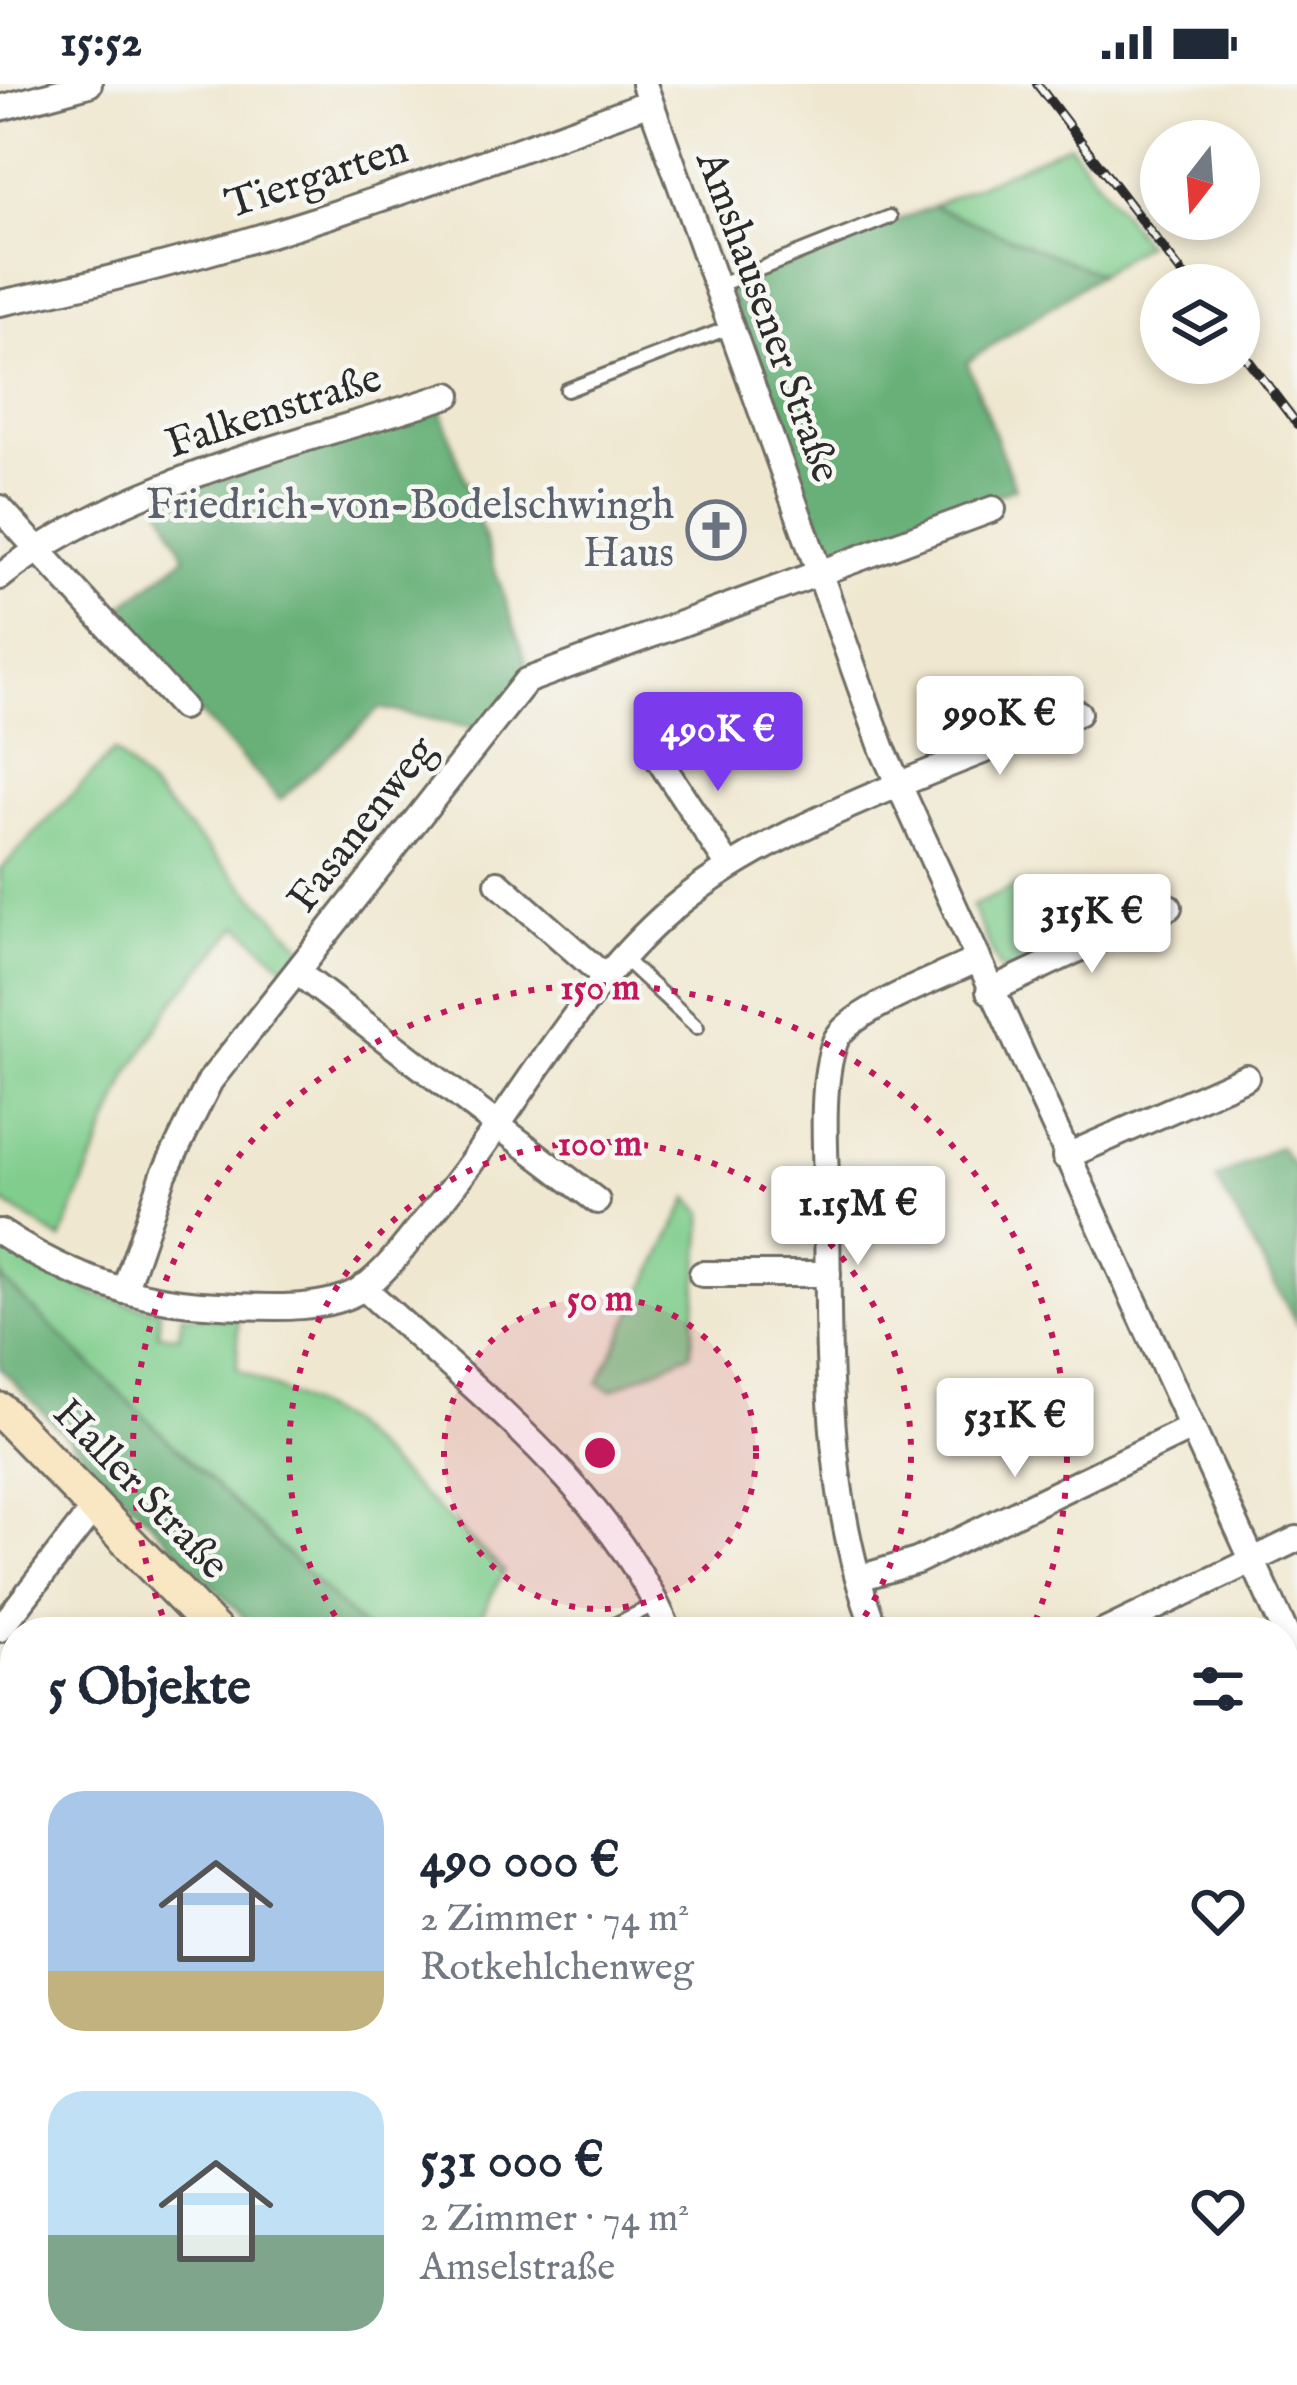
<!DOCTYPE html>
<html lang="de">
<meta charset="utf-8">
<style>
body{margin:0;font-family:"IM FELL English",serif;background:#f2f2f3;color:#1f2937;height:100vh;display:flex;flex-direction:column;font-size:45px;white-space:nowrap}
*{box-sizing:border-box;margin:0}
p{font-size:39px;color:#747a83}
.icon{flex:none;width:66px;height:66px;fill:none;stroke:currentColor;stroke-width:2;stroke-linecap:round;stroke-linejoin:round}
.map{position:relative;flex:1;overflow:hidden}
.side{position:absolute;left:0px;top:1533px;width:1299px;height:768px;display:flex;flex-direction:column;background:#fff;border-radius:48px 48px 0 0;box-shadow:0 6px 18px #0003}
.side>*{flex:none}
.needle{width:78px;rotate:197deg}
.buttons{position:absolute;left:1140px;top:36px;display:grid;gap:24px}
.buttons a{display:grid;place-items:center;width:120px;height:120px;border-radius:50%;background:#fff;box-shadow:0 6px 18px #0003;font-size:60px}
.price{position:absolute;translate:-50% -102px;padding:0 27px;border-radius:12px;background:#fff;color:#222;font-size:39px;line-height:78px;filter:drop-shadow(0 3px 6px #0008)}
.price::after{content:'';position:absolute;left:50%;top:72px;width:36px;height:27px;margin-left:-18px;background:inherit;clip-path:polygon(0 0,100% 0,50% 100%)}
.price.current{background:#7c3aed;color:#fff}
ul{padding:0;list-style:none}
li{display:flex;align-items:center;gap:36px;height:300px;padding:0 48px}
li span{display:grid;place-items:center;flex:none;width:336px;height:240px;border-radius:36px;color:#555}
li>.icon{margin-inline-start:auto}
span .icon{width:144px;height:144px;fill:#fffc;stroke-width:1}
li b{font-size:51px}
h2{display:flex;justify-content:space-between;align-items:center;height:144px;padding:0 48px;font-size:51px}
.status{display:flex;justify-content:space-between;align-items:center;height:84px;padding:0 60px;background:#fff;direction:ltr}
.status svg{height:33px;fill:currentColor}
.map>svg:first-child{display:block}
.green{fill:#80cd8d;stroke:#567c5c;stroke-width:3}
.forest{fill:#68b078;stroke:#4a6e52;stroke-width:3}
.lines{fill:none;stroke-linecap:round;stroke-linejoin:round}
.service-casing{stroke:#706d64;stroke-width:18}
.minor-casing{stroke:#706d64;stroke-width:30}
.secondary-casing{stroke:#706d64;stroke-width:39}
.service{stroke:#fff;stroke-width:12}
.minor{stroke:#fff;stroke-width:24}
.secondary{stroke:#f9e7c3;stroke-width:33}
.rail-casing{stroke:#2b2b2b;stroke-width:10}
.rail{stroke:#f6f6f2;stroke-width:6;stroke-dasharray:18;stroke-linecap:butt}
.ring{fill:none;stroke:#c2185b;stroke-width:6;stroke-dasharray:6 12}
.labels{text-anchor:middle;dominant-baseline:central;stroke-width:9;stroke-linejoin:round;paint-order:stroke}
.street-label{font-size:42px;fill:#2b2b2b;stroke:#f6f6f2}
.worship-label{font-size:42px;fill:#5b616d;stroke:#f6f6f2;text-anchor:end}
.centre{fill:#c2185b;stroke:#f6f6f2;stroke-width:6}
.ring-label{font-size:36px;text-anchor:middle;font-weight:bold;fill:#c2185b;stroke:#f6f6f2;stroke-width:9;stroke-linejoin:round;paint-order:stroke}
</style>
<div class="status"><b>15:52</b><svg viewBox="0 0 49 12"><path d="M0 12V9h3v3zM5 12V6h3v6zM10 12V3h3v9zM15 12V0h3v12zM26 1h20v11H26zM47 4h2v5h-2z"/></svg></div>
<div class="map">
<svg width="1297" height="2301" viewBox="0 0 1297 2301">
<rect width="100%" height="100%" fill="#f6f6f2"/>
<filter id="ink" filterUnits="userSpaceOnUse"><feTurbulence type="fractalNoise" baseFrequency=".00833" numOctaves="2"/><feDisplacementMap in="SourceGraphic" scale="24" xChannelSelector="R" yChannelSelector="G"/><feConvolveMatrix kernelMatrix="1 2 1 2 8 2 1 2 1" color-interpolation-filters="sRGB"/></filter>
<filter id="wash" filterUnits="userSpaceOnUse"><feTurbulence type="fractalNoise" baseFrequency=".004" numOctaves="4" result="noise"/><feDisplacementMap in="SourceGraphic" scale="48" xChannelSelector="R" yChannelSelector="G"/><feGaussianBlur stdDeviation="2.7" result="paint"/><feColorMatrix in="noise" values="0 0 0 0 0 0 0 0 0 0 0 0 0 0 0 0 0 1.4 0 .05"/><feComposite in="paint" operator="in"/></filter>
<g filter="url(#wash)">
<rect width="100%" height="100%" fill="#efe7cf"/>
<g class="green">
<path d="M1069,60L1145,160L1100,190L933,122Z"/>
<path d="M114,667L304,864L287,885L239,841L175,916L128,991L61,1156L0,1116V786Z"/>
<path d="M1019,801L1051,869L1012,888L999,884L972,822Z"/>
<path d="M689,1114L704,1129L691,1269L611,1306L598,1299Z"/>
<path d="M0,1165L96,1211L160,1227L158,1250L179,1252L182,1231L238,1235L237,1285L344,1338L504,1487L473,1548H368L3,1196Z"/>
<path d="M0,2209L15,2224V2286H76L91,2301H0Z"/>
</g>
<g class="forest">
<path d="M933,122L1100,190L967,278L1015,404L828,476L728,205Z"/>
<path d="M440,323L530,589L477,645L380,624L280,716L110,532L185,473L159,418Z"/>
<path d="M1279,1062L1297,1087V1240L1216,1095Z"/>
<path d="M0,1193L3,1196L367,1548H258L0,1284Z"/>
</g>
</g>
<g filter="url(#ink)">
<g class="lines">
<g class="service-casing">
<g id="service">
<path d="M717,202L890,133"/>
<path d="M567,306L731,243"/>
<path d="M623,874L697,943"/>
<path d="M600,1548L656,1520"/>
</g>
</g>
<g class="minor-casing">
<g id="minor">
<path d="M644,0L883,666L1297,1574"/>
<path d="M0,24L89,0"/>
<path d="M0,219C223,175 437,97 650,18"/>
<path d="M0,424L182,623"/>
<path d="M0,493C120,397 303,359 449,311"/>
<path d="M657,673L728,781"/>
<path d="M498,799L606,894"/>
<path d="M297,888L597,1117"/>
<path d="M989,907L1169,823"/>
<path d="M1065,1073L1246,993"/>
<path d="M0,1148C66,1192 141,1219 220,1221C263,1223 326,1229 363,1204C388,1187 410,1154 430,1131C513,1033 574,909 672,825C773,739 953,681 1078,629"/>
<path d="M702,1190H828"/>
<path d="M363,1203C473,1306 610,1406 669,1548"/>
<path d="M124,1207L164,1090L210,997L526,597L993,425"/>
<path d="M859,1494L917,1477L1189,1345"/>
<path d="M0,1545L94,1424"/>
<path d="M876,1548C823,1414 829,1264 827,1122C826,1076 819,1001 835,958C846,927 945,892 976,876"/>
<path d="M1104,1548L1297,1455"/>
<path d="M0,1693L15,1707"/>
<path d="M1284,1693L1297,1686"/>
<path d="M0,1901L15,1884"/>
<path d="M1284,2006L1290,2017L1297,2014"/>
<path d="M1284,2108L1297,2099"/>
<path d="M304,2286L319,2301"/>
<path d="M694,2286L711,2301"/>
<path d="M1252,2286L1268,2301"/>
<path d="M534,2301L547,2286"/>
</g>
</g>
<g class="secondary-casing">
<g id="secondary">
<path d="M0,1326L216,1548"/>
<path d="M968,2286L985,2301"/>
</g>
</g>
<use href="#service" class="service"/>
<use href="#minor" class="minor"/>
<use href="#secondary" class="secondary"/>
<g class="rail-casing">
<g id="rail">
<path d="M1037,0L1191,201"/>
<path d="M1239,264L1297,340"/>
</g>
</g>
<use href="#rail" class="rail"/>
</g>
</g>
<circle cx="600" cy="1369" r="156" fill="#c2185b" fill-opacity=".12"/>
<g class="ring">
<circle cx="600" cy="1369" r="156"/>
<path d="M345 1547A311 311 0 1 1 855 1547"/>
<path d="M169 1548A467 467 0 1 1 1031 1548"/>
</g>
<defs>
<g id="church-ring" transform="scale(3)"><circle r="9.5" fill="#f6f6f2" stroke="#6b7280" stroke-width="1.5"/><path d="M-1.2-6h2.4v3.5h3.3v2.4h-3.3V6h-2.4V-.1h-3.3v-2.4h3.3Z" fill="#6b7280"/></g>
</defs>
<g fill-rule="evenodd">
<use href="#church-ring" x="716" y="446"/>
</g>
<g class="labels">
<g class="street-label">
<text transform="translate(317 94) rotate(-18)">Tiergarten</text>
<text transform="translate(767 233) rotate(70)">Amshausener Straße</text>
<text transform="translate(274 328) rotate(-18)">Falkenstraße</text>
<text transform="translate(363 741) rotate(-52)">Fasanenweg</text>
<text transform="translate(140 1406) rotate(46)">Haller Straße</text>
</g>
<g class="worship-label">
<text x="674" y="422">Friedrich-von-Bodelschwingh<tspan x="674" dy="48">Haus</tspan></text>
</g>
</g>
<circle cx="600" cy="1369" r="18" class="centre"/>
<g class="ring-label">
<text x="600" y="915">150 m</text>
<text x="600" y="1071">100 m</text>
<text x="600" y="1226">50 m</text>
</g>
</svg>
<div class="buttons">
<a><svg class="needle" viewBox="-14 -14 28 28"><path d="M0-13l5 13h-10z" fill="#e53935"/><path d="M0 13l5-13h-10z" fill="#747a83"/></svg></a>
<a><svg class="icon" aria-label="layers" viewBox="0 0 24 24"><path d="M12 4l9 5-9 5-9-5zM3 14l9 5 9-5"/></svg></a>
</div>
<b class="price" style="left:1000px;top:694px">990K €</b>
<b class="price current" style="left:718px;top:710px">490K €</b>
<b class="price" style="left:1092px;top:892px">315K €</b>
<b class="price" style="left:858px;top:1184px">1.15M €</b>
<b class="price" style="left:1015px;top:1396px">531K €</b>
<section class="side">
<h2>5 Objekte<svg class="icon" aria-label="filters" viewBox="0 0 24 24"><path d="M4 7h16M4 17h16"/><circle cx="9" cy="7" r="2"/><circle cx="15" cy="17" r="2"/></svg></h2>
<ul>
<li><span style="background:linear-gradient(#a9c7e8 75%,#c2b280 0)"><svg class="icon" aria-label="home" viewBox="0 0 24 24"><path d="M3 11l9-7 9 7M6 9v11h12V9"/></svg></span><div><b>490 000 €</b><p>2 Zimmer · 74 m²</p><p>Rotkehlchenweg</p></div><svg class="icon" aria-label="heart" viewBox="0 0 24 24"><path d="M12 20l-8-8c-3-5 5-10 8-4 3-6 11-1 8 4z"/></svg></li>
<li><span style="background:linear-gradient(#bfe0f5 60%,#7fa58c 0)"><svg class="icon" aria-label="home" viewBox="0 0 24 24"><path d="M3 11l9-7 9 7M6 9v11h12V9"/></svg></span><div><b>531 000 €</b><p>2 Zimmer · 74 m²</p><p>Amselstraße</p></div><svg class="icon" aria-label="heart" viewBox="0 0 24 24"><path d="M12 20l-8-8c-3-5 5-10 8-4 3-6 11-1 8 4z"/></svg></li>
</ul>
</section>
</div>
